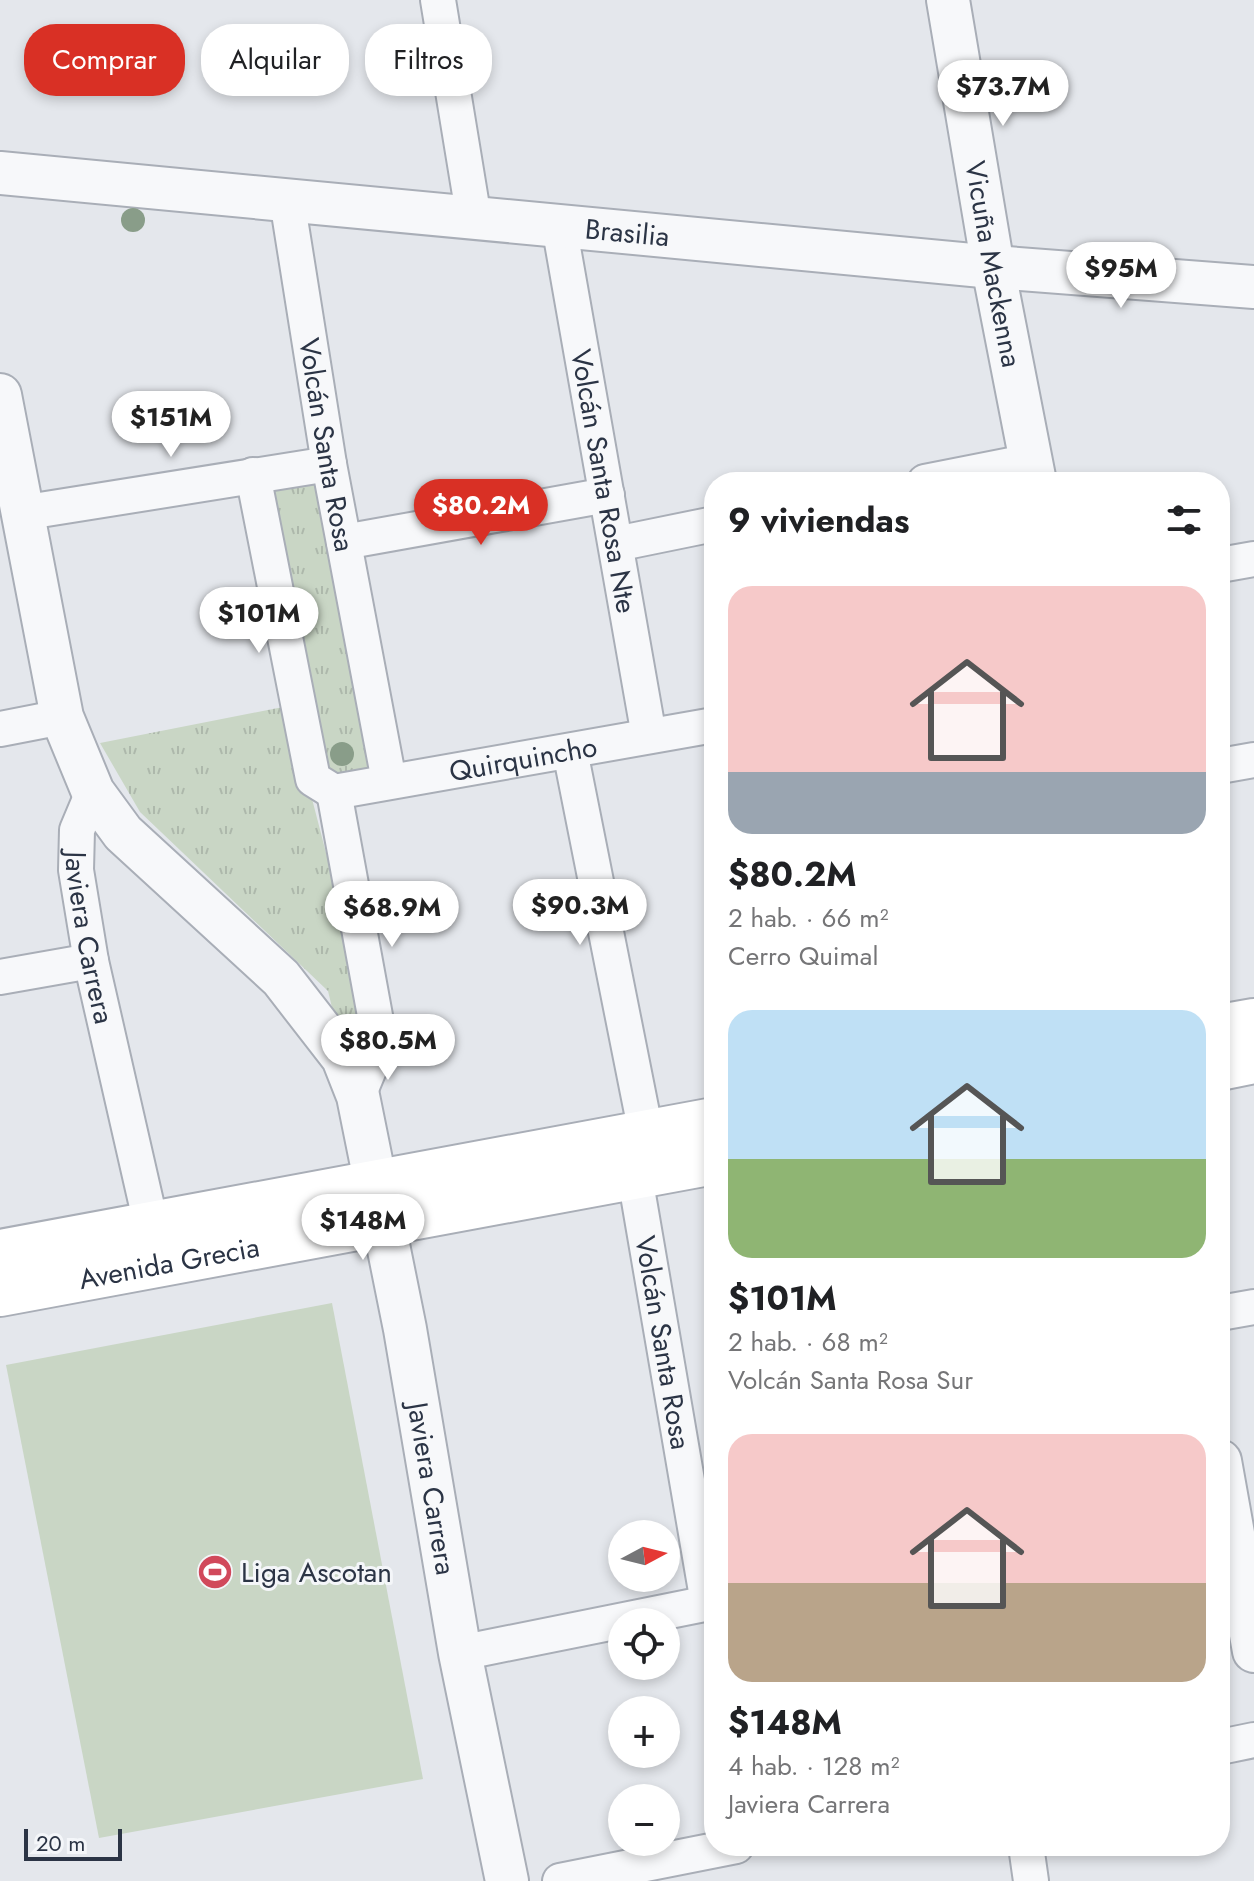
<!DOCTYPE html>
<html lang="es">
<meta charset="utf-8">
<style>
body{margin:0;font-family:Jost,sans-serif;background:#f2f2f2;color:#202124;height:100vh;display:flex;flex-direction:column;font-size:30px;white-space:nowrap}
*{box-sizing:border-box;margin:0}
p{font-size:26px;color:#757577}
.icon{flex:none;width:44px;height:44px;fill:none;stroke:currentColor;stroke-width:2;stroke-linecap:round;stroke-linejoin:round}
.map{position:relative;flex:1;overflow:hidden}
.drawer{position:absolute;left:704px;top:472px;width:526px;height:1384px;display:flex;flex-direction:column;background:#fff;border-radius:32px;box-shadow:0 4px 12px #0003}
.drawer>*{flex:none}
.top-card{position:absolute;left:24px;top:24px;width:560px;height:72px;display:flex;gap:16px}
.needle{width:52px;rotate:83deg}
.buttons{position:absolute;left:608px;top:1520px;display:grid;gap:16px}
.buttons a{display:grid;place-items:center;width:72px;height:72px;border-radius:50%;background:#fff;box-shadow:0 4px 12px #0003;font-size:40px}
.scale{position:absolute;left:24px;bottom:20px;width:98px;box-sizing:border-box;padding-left:8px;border:4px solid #2b3445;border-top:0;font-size:22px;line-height:28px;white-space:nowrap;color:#2b3445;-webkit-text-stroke:6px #f4f6f9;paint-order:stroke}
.price{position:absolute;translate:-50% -68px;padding:0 18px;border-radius:28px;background:#fff;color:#222;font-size:26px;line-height:52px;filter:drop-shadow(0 2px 4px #0008)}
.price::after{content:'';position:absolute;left:50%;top:48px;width:24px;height:18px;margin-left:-12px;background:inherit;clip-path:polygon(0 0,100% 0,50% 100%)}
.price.selected{background:#d93025;color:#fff}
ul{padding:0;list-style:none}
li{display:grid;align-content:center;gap:16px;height:424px;padding:0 24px}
li span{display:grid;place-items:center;height:248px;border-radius:24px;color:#555}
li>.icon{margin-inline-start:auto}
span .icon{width:144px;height:144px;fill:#fffc;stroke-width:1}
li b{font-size:34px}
h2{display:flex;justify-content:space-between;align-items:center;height:96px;padding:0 24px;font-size:34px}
.pill{padding:0 28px;border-radius:32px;background:#fff;box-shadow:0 4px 12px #0003;font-size:28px;line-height:72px}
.pill.selected{background:#d93025;color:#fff}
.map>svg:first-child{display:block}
.grass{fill:#c9d6c5}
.park{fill:url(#park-tufts)}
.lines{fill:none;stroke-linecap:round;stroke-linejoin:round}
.minor-casing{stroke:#a9aeb7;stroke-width:38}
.tertiary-casing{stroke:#a9aeb7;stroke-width:46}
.secondary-casing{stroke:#a9aeb7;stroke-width:48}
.minor{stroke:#f7f8fa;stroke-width:34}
.tertiary{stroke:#f7f8fa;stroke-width:42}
.secondary{stroke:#fff;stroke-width:44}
.tree{fill:#899d89}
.labels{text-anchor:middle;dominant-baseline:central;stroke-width:6;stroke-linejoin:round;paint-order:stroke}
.street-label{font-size:28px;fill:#2b3445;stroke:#f4f6f9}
.poi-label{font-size:28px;fill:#2b3445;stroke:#f4f6f9;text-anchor:start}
</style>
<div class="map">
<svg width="1254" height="1881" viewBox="0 0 1254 1881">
<defs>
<pattern id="park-tufts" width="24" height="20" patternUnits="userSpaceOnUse" patternTransform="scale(2)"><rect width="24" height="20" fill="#c9d6c5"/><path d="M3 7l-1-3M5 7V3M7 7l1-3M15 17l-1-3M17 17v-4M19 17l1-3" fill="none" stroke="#adb8ab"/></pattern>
</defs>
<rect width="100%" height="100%" fill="#e4e7ec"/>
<path class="grass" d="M332,1303L423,1779L99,1838L6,1365Z"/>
<g class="park">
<path d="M321,480L372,758L366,769L332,777L318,761L262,490Z"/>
<path d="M288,706L369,1019L336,1024L328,991L140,812L100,743Z"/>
</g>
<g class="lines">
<g class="minor-casing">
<g id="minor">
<path d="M438,0L474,219"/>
<path id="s1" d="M287,200L329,464L389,781"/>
<path id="s2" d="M559,225L649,736"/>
<path d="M253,475L313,779L334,792"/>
<path d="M925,482L1031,461"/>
<path d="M21,513L329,464"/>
<path d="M344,542L607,495"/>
<path d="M616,544L714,524"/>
<path d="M1220,565L1254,559"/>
<path d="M0,729L62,717"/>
<path d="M570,751L646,1133"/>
<path d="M1220,766L1254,760"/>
<path id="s3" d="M93,792L77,830L76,870L91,961L151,1224"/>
<path id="s4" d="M334,792L714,725"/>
<path d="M334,792L380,1043L358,1096"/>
<path d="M0,977L91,961"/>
<path id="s5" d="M635,1177L708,1603"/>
<path d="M1220,1313L1254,1307"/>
<path d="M460,1653L714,1602"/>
<path d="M1220,1747L1254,1740"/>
<path d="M1026,1846L1031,1881"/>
<path d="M560,1881L736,1846"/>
</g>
</g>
<g class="tertiary-casing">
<g id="tertiary">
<path id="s6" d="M948,0L993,267L1035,482"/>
<path id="s7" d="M0,173L993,267L1254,287"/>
<path id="s8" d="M0,395L62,717L93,792L123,833L281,978L343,1058L358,1096L405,1329L460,1653L507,1881"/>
<path d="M1220,1461L1254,1651"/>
</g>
</g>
<g class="secondary-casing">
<g id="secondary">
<path d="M1220,1027L1254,1021"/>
<path d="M1220,1068L1254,1061"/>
<path d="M0,1252L714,1120"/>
<path id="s9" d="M0,1294L714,1162"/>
</g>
</g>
<use href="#minor" class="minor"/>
<use href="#tertiary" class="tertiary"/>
<use href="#secondary" class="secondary"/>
</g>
<g class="tree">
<circle cx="133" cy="220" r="12"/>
<circle cx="342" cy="754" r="12"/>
</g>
<defs>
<g id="stadium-disc" transform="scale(1.8)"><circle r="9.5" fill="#d1495b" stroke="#f4f6f9"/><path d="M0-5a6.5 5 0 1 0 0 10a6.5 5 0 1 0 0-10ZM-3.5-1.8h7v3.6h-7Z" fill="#fff"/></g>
</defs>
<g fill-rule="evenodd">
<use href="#stadium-disc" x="215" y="1572"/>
</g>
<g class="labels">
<g class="street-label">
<text stroke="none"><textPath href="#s7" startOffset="630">Brasilia</textPath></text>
<text stroke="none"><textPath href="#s6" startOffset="268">Vicuña Mackenna</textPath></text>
<text stroke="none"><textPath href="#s1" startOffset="248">Volcán Santa Rosa</textPath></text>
<text stroke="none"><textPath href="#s2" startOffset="260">Volcán Santa Rosa Nte</textPath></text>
<text stroke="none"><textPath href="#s4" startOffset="192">Quirquincho</textPath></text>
<text stroke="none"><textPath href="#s3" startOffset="150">Javiera Carrera</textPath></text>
<text stroke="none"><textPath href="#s9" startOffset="172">Avenida Grecia</textPath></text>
<text stroke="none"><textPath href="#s5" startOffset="168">Volcán Santa Rosa</textPath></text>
<text stroke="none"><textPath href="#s8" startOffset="1216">Javiera Carrera</textPath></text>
</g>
<g class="poi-label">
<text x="241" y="1572">Liga Ascotan</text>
</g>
</g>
</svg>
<div class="buttons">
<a><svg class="needle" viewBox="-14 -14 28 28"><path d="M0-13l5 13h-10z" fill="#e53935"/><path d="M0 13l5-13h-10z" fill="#757577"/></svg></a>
<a><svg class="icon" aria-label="locate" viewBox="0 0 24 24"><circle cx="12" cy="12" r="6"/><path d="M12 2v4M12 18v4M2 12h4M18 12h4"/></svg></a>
<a>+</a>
<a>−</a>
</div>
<div class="scale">20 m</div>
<b class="price" style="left:1003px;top:128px">$73.7M</b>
<b class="price" style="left:1121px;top:310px">$95M</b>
<b class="price" style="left:171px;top:459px">$151M</b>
<b class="price selected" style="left:481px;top:547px">$80.2M</b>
<b class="price" style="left:259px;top:655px">$101M</b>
<b class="price" style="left:580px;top:947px">$90.3M</b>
<b class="price" style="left:392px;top:949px">$68.9M</b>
<b class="price" style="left:388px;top:1082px">$80.5M</b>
<b class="price" style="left:363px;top:1262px">$148M</b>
<div class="top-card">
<a class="pill selected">Comprar</a>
<a class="pill">Alquilar</a>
<a class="pill">Filtros</a>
</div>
<section class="drawer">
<h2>9 viviendas<svg class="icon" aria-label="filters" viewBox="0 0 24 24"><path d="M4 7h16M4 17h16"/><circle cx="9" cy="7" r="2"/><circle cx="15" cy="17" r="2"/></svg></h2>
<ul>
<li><span style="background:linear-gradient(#f6c9c9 75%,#9aa5b1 0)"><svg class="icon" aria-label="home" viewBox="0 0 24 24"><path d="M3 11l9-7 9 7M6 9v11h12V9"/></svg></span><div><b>$80.2M</b><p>2 hab. · 66 m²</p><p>Cerro Quimal</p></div></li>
<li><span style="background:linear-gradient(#bfe0f5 60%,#8fb573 0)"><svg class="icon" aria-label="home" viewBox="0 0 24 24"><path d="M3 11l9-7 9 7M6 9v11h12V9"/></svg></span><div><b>$101M</b><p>2 hab. · 68 m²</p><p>Volcán Santa Rosa Sur</p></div></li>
<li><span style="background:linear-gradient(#f6c9c9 60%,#b9a48a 0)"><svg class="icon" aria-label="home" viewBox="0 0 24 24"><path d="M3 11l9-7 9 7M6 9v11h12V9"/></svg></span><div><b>$148M</b><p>4 hab. · 128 m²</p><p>Javiera Carrera</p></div></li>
</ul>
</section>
</div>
